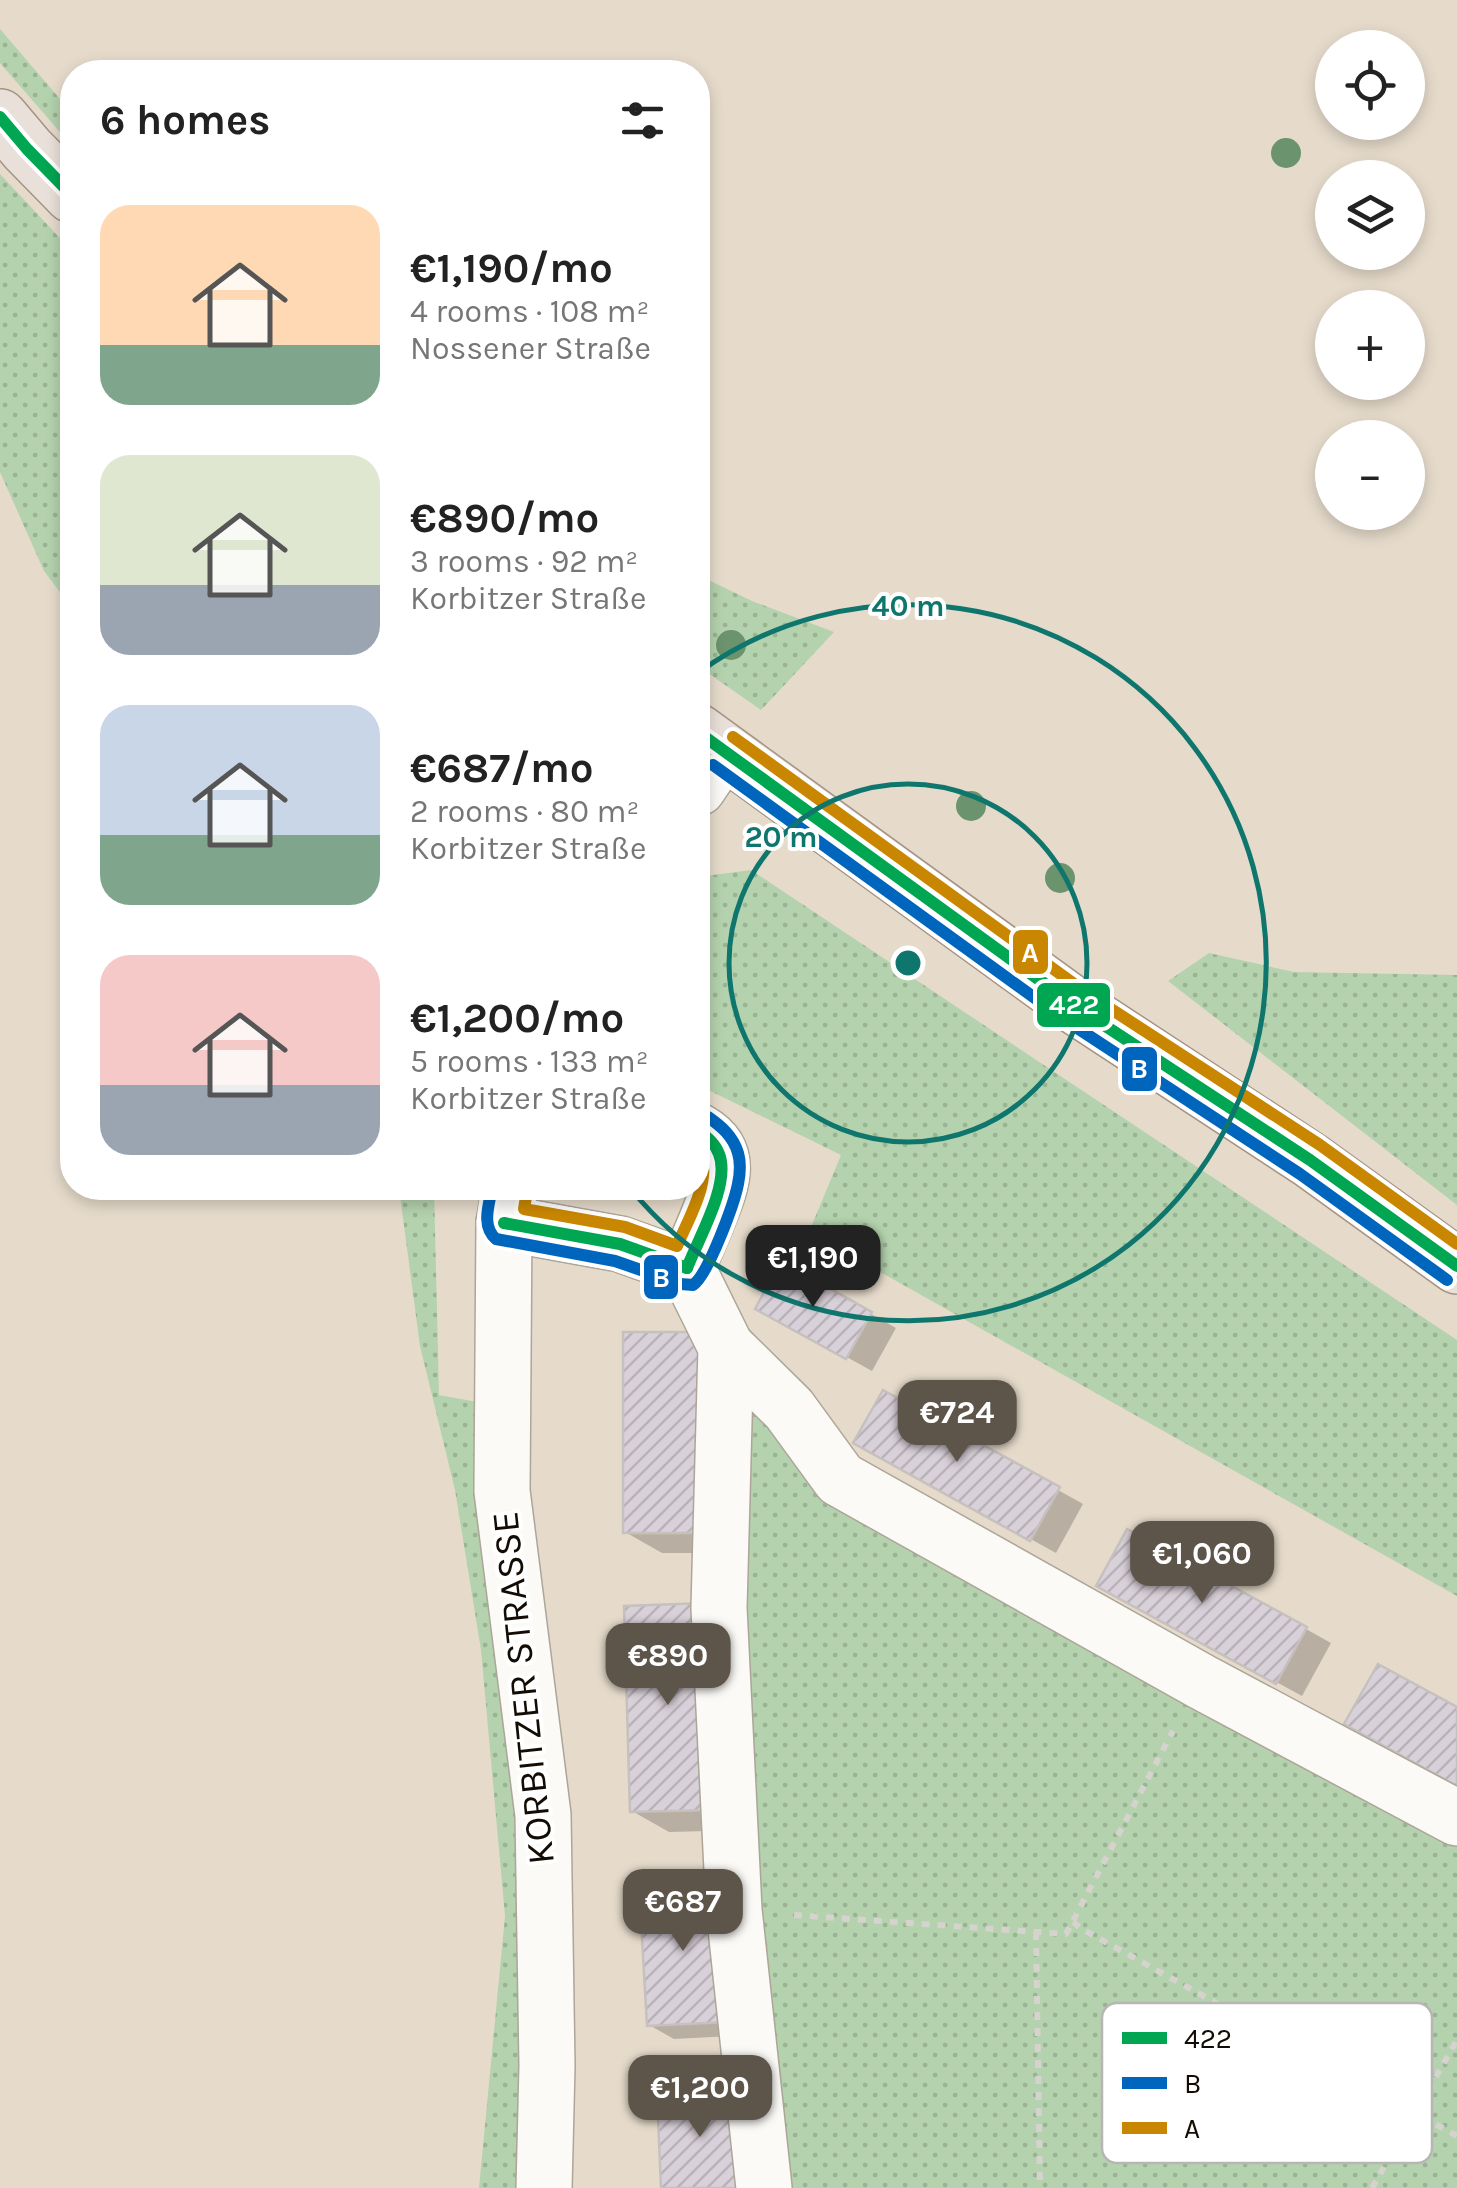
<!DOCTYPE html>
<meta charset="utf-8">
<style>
body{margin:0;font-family:Karla,sans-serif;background:#f2f2f2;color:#222;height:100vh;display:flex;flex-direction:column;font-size:38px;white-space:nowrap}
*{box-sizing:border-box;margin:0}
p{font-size:32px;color:#767676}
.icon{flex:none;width:55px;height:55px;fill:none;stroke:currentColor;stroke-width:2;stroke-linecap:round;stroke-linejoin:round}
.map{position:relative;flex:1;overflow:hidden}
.side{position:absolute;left:60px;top:60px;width:650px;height:1140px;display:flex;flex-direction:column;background:#fff;border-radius:40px;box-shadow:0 5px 15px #0003}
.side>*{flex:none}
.tools{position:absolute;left:1315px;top:30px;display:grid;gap:20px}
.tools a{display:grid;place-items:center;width:110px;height:110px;border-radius:50%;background:#fff;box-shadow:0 5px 15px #0003;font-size:50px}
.price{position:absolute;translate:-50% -85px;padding:0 22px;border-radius:20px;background:#5d544a;color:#fff;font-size:32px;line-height:65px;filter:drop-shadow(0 2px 5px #0008)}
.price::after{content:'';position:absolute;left:50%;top:60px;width:30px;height:22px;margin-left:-15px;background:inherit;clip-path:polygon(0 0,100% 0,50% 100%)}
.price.selected{background:#222;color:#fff}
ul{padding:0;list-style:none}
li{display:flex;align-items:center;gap:30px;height:250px;padding:0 40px}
li span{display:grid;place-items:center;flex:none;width:280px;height:200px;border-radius:30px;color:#555}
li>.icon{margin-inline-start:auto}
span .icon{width:120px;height:120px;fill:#fffc;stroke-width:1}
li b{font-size:42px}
h2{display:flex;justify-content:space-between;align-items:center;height:120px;padding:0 40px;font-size:42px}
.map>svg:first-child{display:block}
.green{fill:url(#green-dots)}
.shadow{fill:#0003}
.building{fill:url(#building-hatch);stroke:#c6c0be;stroke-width:2.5}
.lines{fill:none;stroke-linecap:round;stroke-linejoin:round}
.minor-casing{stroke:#ada598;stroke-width:58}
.primary-casing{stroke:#a49385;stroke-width:58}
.path{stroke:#d6d2ce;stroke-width:6;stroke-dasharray:8 8;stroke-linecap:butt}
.minor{stroke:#fbfaf7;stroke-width:55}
.primary{stroke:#e9e0d9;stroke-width:55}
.bus-1-casing{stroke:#fff;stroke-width:20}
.bus-2-casing{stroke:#fff;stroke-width:20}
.bus-3-casing{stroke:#fff;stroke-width:20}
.bus-1{stroke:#00a651;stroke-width:12}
.bus-2{stroke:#0065bd;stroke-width:12}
.bus-3{stroke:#c98701;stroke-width:12}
.tree{fill:#6b936d}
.ring{fill:none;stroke:#0f766e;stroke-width:5}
.labels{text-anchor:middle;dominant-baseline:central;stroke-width:8;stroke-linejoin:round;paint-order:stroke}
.street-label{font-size:38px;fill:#130c04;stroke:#fff}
.key{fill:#fff;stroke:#b8b6b4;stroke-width:2.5}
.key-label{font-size:28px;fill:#130c04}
.centre{fill:#0f766e;stroke:#fff;stroke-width:5}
.ring-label{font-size:30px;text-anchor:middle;font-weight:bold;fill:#0f766e;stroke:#fff;stroke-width:8;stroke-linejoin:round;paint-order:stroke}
.line-badge{stroke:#fff;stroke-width:4}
.badge-label{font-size:28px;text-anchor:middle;font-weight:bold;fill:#fff}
</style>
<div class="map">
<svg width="1457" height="2188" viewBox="0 0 1457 2188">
<defs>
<pattern id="green-dots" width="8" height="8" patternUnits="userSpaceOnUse" patternTransform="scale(2.5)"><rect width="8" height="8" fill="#b4d2ad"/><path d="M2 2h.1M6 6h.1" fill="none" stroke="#9ab393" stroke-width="1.8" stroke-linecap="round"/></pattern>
<pattern id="building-hatch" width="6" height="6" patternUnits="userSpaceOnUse" patternTransform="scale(2.5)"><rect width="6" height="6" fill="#d9d1d9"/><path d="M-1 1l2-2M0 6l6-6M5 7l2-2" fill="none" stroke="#b9b2b9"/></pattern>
</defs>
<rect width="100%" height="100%" fill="#e6dbcb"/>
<g class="green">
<path d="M0,29L72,113V146L0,63Z"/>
<path d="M0,174L72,251V608L44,571L0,472Z"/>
<path d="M698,575L752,601L834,632L761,710L698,666Z"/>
<path d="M751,870L1457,1340V1596L809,1232L841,1155L698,1085V877Z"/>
<path d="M1209,953L1294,972L1457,975V1205L1168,981Z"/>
<path d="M399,1188H434L439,1395L483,1403L520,1799L526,2188H479L505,1916L481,1650L455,1490L420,1346Z"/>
<path d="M586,1188H638L629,1196L604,1197L587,1191Z"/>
<path d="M726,1347L841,1479L1457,1818V2188H764Z"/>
</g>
<g class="shadow">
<path d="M782,1264L896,1328L872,1371L783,1322Z"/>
<path d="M625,1335L739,1553H662L625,1532Z"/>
<path d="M881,1457L1058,1490L1083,1504L1056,1553Z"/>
<path d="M1124,1599L1306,1629L1331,1643L1302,1696Z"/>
<path d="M704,1606L746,1830L669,1832L632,1811Z"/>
<path d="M642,1888L751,2035L674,2039L649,2025Z"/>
</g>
<g class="building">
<path d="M781,1261L872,1312L846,1359L755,1309Z"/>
<rect x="623" y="1332" width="80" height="201"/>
<path d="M883,1390L1060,1487L1030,1541L853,1443Z"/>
<path d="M1127,1529L1307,1627L1276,1684L1096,1586Z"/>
<path d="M705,1603L711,1810L630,1812L624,1606Z"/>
<path d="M1378,1664L1457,1707V1786L1344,1724Z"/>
<path d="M718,1881L726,2022L647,2026L639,1886Z"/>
<path d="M737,2090L742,2188H661L657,2094Z"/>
</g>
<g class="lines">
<g class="minor-casing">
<g id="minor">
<path d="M698,788L723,751"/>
<path d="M510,1189L504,1223L502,1491L543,1815L547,2066L544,2188"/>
<path d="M504,1223L620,1244L687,1268L726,1347L719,1608L734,1910L764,2188"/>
<path d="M687,1268C694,1250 702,1233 709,1215C722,1183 735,1152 698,1131"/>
<path d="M726,1347L789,1409L840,1479L1202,1682L1457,1818"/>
</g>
</g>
<g class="primary-casing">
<g id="primary">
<path d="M0,117L27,149L72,195"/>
<path d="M698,732L1078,1008L1310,1160L1457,1266"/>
</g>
</g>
<g class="path">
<path d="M794,1915L1066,1934L1173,1731"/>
<path d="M1073,1922L1082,1929L1457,2136"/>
<path d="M1036,1932L1040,2188"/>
<path d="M1372,2188L1457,2040"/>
</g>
<use href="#minor" class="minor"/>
<use href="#primary" class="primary"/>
<g class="bus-1-casing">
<g id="bus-1">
<path d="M0,117L27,149L72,195"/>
<path d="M698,732L1078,1008L1310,1160L1457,1266"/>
<path d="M504,1223L620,1244L687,1268"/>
<path d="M687,1268C698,1239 731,1184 719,1154C715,1143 707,1137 698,1131"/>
</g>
</g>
<g class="bus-2-casing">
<g id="bus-2">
<path d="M713,765L1068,1022L1300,1174L1447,1280"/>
<path d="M492,1188C489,1205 481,1226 496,1239L615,1261L681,1284L693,1285C708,1275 734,1204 738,1184C740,1174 741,1163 738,1153C733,1136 721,1126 708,1117"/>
</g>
</g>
<g class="bus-3-casing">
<g id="bus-3">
<path d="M733,737L1088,994L1320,1145L1457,1244"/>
<path d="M527,1191L524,1209L625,1227L677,1246C687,1221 715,1176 698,1152"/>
</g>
</g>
<use href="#bus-1" class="bus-1"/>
<use href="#bus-2" class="bus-2"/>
<use href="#bus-3" class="bus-3"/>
</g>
<g class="tree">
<circle cx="1286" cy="153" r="15"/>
<circle cx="731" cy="645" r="15"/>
<circle cx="971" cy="806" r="15"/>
<circle cx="1060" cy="878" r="15"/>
</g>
<g class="ring">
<circle cx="908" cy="963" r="179"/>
<path d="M698 673A358 358 0 1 1 630 1188"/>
</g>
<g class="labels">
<g class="street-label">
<text transform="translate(523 1688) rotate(-96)">KORBITZER STRASSE</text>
</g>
</g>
<rect x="1102" y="2003" width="330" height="160" rx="15" class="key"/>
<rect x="1122" y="2032" width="45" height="12" fill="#00a651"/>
<rect x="1122" y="2077" width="45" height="12" fill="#0065bd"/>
<rect x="1122" y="2122" width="45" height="12" fill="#c98701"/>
<g class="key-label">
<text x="1184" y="2048">422</text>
<text x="1184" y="2093">B</text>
<text x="1184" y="2138">A</text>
</g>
<circle cx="908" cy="963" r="15" class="centre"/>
<g class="ring-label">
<text x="908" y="616">40 m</text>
<text x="781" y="847">20 m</text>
</g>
<g class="line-badge">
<rect x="1011" y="928" width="39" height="48" rx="10" fill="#c98701"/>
<rect x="1035" y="981" width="77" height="48" rx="10" fill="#00a651"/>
<rect x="1120" y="1045" width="39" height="48" rx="10" fill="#0065bd"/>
<rect x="642" y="1253" width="38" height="48" rx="10" fill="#0065bd"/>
</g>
<g class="badge-label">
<text x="1030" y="962">A</text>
<text x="1074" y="1014">422</text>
<text x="1139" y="1078">B</text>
<text x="661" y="1287">B</text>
</g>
</svg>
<div class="tools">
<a><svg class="icon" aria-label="locate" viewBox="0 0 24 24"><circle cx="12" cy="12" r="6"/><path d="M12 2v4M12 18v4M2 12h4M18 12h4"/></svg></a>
<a><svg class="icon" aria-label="layers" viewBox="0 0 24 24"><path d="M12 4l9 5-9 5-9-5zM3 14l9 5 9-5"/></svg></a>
<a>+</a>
<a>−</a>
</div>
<b class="price selected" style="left:813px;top:1310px">€1,190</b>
<b class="price" style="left:957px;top:1465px">€724</b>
<b class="price" style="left:1202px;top:1606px">€1,060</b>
<b class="price" style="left:668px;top:1708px">€890</b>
<b class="price" style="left:683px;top:1954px">€687</b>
<b class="price" style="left:700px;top:2140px">€1,200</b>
<section class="side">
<h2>6 homes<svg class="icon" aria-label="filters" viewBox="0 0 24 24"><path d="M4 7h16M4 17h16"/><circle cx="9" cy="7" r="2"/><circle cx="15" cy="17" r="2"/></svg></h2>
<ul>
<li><span style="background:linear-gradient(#ffd9b3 70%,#7fa58c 0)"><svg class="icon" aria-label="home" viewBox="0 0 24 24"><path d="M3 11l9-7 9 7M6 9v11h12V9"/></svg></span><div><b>€1,190/mo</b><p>4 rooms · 108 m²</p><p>Nossener Straße</p></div></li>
<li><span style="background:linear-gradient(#dfe7d0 65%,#9aa5b1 0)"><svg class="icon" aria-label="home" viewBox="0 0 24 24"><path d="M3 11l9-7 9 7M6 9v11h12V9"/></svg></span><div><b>€890/mo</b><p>3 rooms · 92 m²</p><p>Korbitzer Straße</p></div></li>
<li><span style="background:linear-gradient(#c9d6e8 65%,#7fa58c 0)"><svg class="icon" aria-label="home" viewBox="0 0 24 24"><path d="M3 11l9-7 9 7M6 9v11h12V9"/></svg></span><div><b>€687/mo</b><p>2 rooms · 80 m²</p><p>Korbitzer Straße</p></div></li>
<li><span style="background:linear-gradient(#f6c9c9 65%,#9aa5b1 0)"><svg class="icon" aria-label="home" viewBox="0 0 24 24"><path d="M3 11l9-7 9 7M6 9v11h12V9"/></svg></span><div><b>€1,200/mo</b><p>5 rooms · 133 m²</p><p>Korbitzer Straße</p></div></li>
</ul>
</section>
</div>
